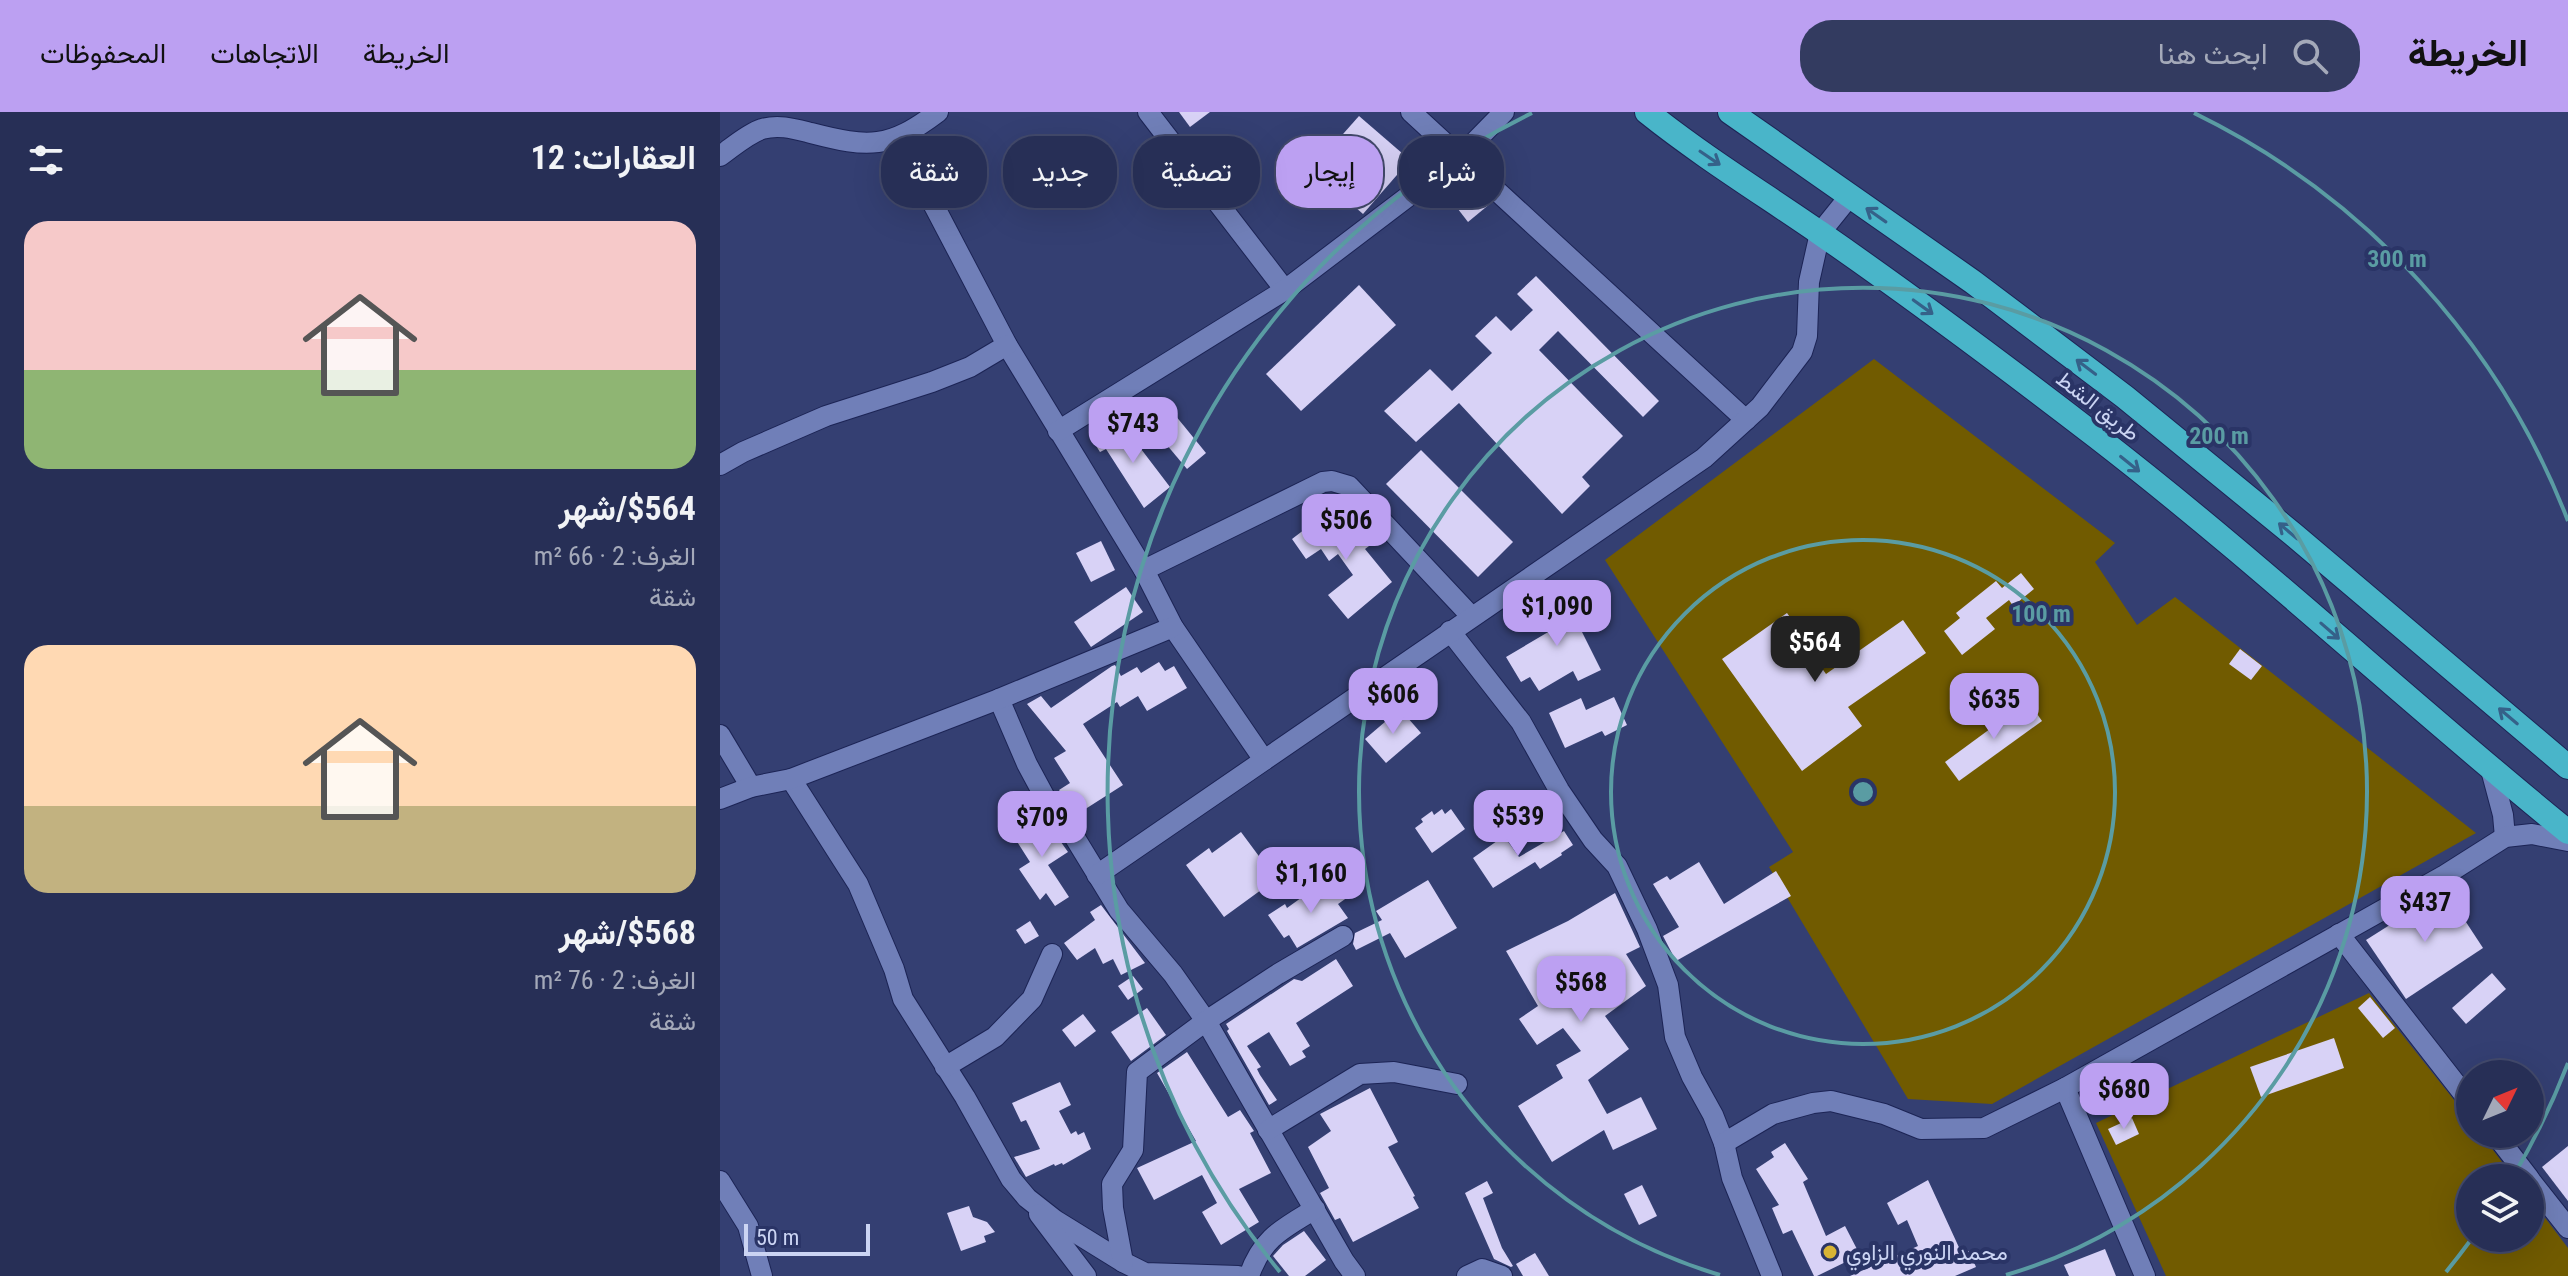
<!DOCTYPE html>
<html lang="ar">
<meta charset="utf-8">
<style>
body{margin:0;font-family:"Roboto Condensed",Vazirmatn,sans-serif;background:#333b60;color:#f1f3f6;direction:rtl;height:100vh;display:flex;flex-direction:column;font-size:30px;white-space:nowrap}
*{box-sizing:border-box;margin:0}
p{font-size:26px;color:#a4a9b9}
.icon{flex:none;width:44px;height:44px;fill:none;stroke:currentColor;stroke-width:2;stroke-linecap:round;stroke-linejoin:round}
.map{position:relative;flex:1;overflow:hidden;direction:ltr}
.drawer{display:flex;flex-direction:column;background:#272f56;width:720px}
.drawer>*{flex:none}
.hud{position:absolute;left:24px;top:24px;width:760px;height:72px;direction:rtl;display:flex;gap:16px}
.needle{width:52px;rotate:47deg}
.fabs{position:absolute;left:1736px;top:948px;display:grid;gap:16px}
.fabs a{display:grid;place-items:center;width:88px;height:88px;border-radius:50%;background:#272f56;box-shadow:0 8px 32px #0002,0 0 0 2px #434a6c;font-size:40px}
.scale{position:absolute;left:24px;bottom:20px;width:126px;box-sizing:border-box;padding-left:8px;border:4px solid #cbd4f3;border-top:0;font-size:22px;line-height:28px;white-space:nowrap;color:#cbd4f3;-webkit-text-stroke:6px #2a3466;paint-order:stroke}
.price{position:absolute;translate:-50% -68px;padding:0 18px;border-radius:16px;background:#bca0f2;color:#111;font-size:26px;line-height:52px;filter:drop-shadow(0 2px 4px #0008)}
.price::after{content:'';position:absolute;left:50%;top:48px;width:24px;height:18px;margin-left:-12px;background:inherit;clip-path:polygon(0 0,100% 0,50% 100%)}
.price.active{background:#222;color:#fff}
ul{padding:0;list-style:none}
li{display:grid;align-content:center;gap:16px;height:424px;padding:0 24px}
li span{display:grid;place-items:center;height:248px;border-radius:24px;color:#555}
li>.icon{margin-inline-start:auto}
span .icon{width:144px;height:144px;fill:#fffc;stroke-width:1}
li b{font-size:34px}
h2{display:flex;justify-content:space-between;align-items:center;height:96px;padding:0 24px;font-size:34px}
.tag{padding:0 28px;border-radius:32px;background:#272f56;box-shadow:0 8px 32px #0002,0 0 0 2px #434a6c;font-size:28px;line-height:72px}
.tag.active{background:#bca0f2;color:#111}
header{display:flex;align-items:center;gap:48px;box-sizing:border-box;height:112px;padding:0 40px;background:#bca0f2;color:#111}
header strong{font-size:38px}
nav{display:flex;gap:44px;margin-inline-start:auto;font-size:28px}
.search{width:560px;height:72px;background:#333b60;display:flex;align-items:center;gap:20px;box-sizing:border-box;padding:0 28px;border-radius:32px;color:#a4a9b9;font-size:30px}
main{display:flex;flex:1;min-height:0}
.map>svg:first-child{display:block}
.green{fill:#715b00}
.building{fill:#d8d2f6}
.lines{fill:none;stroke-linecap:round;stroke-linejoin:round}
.minor-casing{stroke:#1c2455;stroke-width:22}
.highway-casing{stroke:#1c2455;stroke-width:26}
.minor{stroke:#707fb8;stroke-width:20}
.highway{stroke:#49b5c9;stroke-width:24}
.oneway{stroke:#356189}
.ring{fill:none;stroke:#5a9ca3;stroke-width:4}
.poi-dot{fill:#d8b434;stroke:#2a3466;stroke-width:3}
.labels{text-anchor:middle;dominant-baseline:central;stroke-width:8;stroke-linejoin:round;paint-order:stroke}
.street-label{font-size:22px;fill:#cbd4f3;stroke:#2a3466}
.poi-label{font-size:22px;fill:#cbd4f3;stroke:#2a3466;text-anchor:start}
.centre{fill:#5a9ca3;stroke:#2a3466;stroke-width:4}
.ring-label{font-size:24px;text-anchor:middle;font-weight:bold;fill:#5a9ca3;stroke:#2a3466;stroke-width:8;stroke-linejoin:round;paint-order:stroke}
</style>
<header>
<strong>الخريطة</strong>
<div class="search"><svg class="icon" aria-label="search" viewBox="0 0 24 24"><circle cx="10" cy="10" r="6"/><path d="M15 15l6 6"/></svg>ابحث هنا</div>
<nav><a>الخريطة</a><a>الاتجاهات</a><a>المحفوظات</a></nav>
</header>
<main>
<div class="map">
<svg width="1848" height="1164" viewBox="0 0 1848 1164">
<rect width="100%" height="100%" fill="#343f72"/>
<g class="green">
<path d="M1154,247L1395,431L1375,450L1417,513L1455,485L1756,721L1272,992L1188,987L1049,755L1073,740L885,448Z"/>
<path d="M1649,881L1750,1008V1022H1761L1794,1066H1750V1126H1810V1086L1848,1136V1164H1446L1376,1011Z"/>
</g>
<g class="building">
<path d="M459,0H490L470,15Z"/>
<path d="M639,4L690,48L643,102L592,57Z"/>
<path d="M750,72L771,91L748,110L731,88Z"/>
<path d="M816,164L939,289L923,305L838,219L819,238L903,324L862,365L870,374L842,402L739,291L696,330L664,299L710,257L732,279L772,241L755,224L776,204L791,219L813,198L797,182Z"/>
<path d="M639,173L676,213L581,299L546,262Z"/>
<path d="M455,303L486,341L467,357L436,320Z"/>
<path d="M402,312L450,375L424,396L386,337L380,340L373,329Z"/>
<path d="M701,338L793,430L758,465L666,372Z"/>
<path d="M623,398L649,434L645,437L672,470L628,507L608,483L633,463L618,442L609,449L601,437L586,447L572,427L589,414L593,419Z"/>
<path d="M381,429L395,458L371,470L356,441Z"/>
<path d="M1301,461L1314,477L1293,494L1289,488L1266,506L1275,517L1242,543L1224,519L1240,506L1236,501L1276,469L1282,476Z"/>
<path d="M406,475L423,500L371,535L354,510Z"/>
<path d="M847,479L866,515L861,518L881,558L858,569L853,559L819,579L810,565L801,570L786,545L835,516L823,491Z"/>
<path d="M1067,501L1092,536L1089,538L1106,562L1183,508L1206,541L1128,595L1142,614L1082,659L1002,547Z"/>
<path d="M1520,537L1542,554L1531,568L1509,552Z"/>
<path d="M439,550L445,559L454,554L467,576L427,599L418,584L400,595L397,590L363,612L403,673L356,703L339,678L350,671L334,646L346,639L307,592L321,584L331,596L392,554L395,553L401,564L417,555L421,561Z"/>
<path d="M894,585L907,613L885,624L882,619L845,636L829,601L861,586L866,598Z"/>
<path d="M1308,589L1322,609L1239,669L1225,650Z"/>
<path d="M680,597L701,621L666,651L645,627Z"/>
<path d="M722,697L725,702L731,697L745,717L712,741L695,716L703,710L701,707L712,699L714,703Z"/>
<path d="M312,701L320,713L326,709L348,740L328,753L349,785L335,794L326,781L320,788L299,757L310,750L296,728L307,721L300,709Z"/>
<path d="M844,719L853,733L841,741L842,743L820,757L815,750L773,776L753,746L784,724L799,745Z"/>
<path d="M521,720L556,767L504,805L466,753L489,736L492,741Z"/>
<path d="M979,750L1004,792L1056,759L1071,784L956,849L943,824L959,815L933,772L947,764L950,768Z"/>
<path d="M708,768L737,816L685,846L670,821L636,838L633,832L635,821L662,808L656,799Z"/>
<path d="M617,770L628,785L618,792L628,806L577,836L569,823L564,826L548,803L565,792L567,796L592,778L597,784Z"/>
<path d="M1725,778L1763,836L1686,887L1646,828Z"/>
<path d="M895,781L920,835L906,842L926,874L885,904L909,937L868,968L887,1002L921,985L937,1017L893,1038L884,1018L832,1050L798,994L843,966L836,953L861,939L843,916L817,933L799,907L818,894L786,839L848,809Z"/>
<path d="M381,793L425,851L401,863L393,847L383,852L375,836L357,848L344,831L375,808L370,800Z"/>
<path d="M310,809L319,824L305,832L296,818Z"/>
<path d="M616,847L633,874L576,911L590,934L582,939L586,945L570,954L549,920L527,934L541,955L537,957L540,963L557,988L549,993L507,919L509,917L506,912L565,873L574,867L582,869Z"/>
<path d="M1772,861L1786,877L1746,912L1732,896Z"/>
<path d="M413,864L423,877L408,888L398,874Z"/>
<path d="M1650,885L1675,916L1663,926L1638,896Z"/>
<path d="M427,896L446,923L411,949L391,920Z"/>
<path d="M363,902L376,919L355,935L342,918Z"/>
<path d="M1614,926L1624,956L1541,985L1530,955Z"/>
<path d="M467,940L508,1005L520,998L534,1019L530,1021L551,1061L519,1077L539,1110L501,1133L482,1100L497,1091L482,1063L434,1088L417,1056L476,1029L437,961Z"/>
<path d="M340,970L351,993L339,999L351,1022L356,1019L358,1023L364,1020L371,1037L343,1053L342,1051L335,1054L334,1052L306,1065L294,1045L320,1037L306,1008L301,1010L292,991Z"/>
<path d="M650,976L678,1030L668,1035L695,1084L693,1085L699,1096L633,1130L620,1106L615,1108L600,1081L609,1076L588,1035L611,1019L600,1002Z"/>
<path d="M1412,1006L1419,1022L1396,1033L1388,1017Z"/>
<path d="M1065,1031L1088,1067L1083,1070L1106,1124L1125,1114L1140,1143L1097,1164H1094L1072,1118L1063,1122L1052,1096L1059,1093L1036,1057L1054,1045L1051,1040Z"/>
<path d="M1848,1034V1089L1822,1055Z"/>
<path d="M1208,1068L1242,1142L1249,1139L1256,1155L1235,1164H1130L1198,1134L1187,1108L1178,1113L1167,1091Z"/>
<path d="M767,1069L773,1081L763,1086L782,1136L793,1154L791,1155L774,1147L745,1081Z"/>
<path d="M922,1073L937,1104L919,1113L904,1082Z"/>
<path d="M249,1094L253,1105L267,1110L275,1120L264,1124L266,1130L241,1139L227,1101Z"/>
<path d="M584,1119L606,1148L585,1164H569L553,1144L563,1133Z"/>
<path d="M1385,1137L1396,1164H1349L1344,1153Z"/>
<path d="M815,1141L829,1164H803L796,1152Z"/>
</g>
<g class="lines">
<g class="minor-casing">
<g id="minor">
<path d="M428,0L565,178"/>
<path d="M691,0L1026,308"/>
<path d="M178,25L287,233L424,458L453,515L544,648"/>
<path d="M0,44C13,35 27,22 42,17C59,12 75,17 91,21C149,36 169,37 218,0"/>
<path d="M338,319L565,178L740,45L784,0"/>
<path d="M0,353L23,340L106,304L212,270L250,255L287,233"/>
<path d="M424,458L603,370L612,369L629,374L751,504"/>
<path d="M730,519L801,610L839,678L873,728L897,754L927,817L948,873L955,925L972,965L993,1003L1004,1031L1012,1066L1052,1164"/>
<path d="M279,587L307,652L328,691L352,721L399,798L453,862L486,909L624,1149L635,1164"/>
<path d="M0,623L31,675"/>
<path d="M1771,658L1783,703L1785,725"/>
<path d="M71,667L138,772L174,857L183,887L245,985L291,1067L307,1086L335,1108L403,1150L425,1161L518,1164"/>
<path d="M0,687L31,675L71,667L279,587L453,515"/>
<path d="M377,763L984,346L1040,295L1082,240L1087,224L1089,170L1100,121L1129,85"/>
<path d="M1619,822L1750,990"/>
<path d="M225,955L275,925L312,887L332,842"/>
<path d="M1345,976L1425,1164"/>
<path d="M548,1018L640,962L674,960L737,972"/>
<path d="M1775,1022L1809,1066"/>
<path d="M1004,1031L1053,1002L1093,991L1111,989L1164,1002L1201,1017L1264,1016L1345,976L1725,763L1785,725L1812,722L1848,729"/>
<path d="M1810,1068L1848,1116"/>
<path d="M0,1069L28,1114L42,1164"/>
<path d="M319,1102L366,1164"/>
<path d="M403,1150L393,1096L392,1072L413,1038L417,960L486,909L558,862L623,824"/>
<path d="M529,1164C542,1126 562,1117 595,1097"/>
<path d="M747,1164L762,1157L782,1164"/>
</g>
</g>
<g class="highway-casing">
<g id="highway">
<path d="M927,0C982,44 1042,81 1100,121C1194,186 1286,255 1377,325C1539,450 1689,591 1848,720"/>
<path d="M1010,0L1253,170L1405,285L1574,423L1848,655"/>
</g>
</g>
<use href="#minor" class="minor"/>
<use href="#highway" class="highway"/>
</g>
<defs><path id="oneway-shaft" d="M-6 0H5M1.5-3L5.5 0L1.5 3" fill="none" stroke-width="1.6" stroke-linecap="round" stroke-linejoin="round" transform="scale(2)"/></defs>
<g class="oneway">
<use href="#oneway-shaft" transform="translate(990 46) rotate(34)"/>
<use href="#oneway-shaft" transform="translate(1156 103) rotate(-145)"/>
<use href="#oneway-shaft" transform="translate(1203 195) rotate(36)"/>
<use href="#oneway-shaft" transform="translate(1366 255) rotate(-143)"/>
<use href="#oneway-shaft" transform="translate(1410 352) rotate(39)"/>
<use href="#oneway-shaft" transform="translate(1568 419) rotate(-140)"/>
<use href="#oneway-shaft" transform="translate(1610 519) rotate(41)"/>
<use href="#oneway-shaft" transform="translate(1788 604) rotate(-140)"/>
</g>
<g class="ring">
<circle cx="1143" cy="680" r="252"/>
<path d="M1000 1163A504 504 0 1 1 1286 1163"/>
<path d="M1848 951A755 755 0 0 1 1794 1063M1750 1129A755 755 0 0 1 1726 1160M560 1160A755 755 0 0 1 812 1M1474 1A755 755 0 0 1 1848 409"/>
</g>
<circle class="poi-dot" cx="1110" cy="1140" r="8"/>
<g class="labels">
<g class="street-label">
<text transform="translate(1378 294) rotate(38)">طريق الشط</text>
</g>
<g class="poi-label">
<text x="1126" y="1140">محمد النوري الزاوي</text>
</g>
</g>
<circle cx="1143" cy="680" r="12" class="centre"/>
<g class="ring-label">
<text x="1677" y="155">300 m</text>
<text x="1499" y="332">200 m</text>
<text x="1321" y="510">100 m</text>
</g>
</svg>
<div class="fabs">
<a><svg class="needle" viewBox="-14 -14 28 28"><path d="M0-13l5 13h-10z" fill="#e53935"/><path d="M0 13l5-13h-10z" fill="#a4a9b9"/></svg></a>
<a><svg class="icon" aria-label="layers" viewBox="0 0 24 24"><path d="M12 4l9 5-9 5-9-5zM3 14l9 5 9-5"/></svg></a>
</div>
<div class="scale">50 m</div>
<b class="price" style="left:413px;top:353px">$743</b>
<b class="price" style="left:626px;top:450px">$506</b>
<b class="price" style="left:837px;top:536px">$1,090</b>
<b class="price active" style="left:1095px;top:572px">$564</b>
<b class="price" style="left:673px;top:624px">$606</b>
<b class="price" style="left:1274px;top:629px">$635</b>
<b class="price" style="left:798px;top:746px">$539</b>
<b class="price" style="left:322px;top:747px">$709</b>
<b class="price" style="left:591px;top:803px">$1,160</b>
<b class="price" style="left:1705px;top:832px">$437</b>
<b class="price" style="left:861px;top:912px">$568</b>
<b class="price" style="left:1404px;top:1019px">$680</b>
<div class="hud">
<a class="tag">شراء</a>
<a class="tag active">إيجار</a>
<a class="tag">تصفية</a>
<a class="tag">جديد</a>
<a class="tag">شقة</a>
</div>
</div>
<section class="drawer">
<h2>العقارات: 12<svg class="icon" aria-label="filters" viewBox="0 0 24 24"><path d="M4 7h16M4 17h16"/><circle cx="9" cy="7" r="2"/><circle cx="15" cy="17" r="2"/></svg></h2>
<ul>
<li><span style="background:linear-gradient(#f6c9c9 60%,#8fb573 0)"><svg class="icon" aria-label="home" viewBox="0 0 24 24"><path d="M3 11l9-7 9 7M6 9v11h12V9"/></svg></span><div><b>$564/شهر</b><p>الغرف: 2 · 66 m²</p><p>شقة</p></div></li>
<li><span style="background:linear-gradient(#ffd9b3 65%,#c2b280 0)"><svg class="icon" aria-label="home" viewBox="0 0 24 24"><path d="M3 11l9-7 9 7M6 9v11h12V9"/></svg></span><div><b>$568/شهر</b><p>الغرف: 2 · 76 m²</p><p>شقة</p></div></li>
</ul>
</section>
</main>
